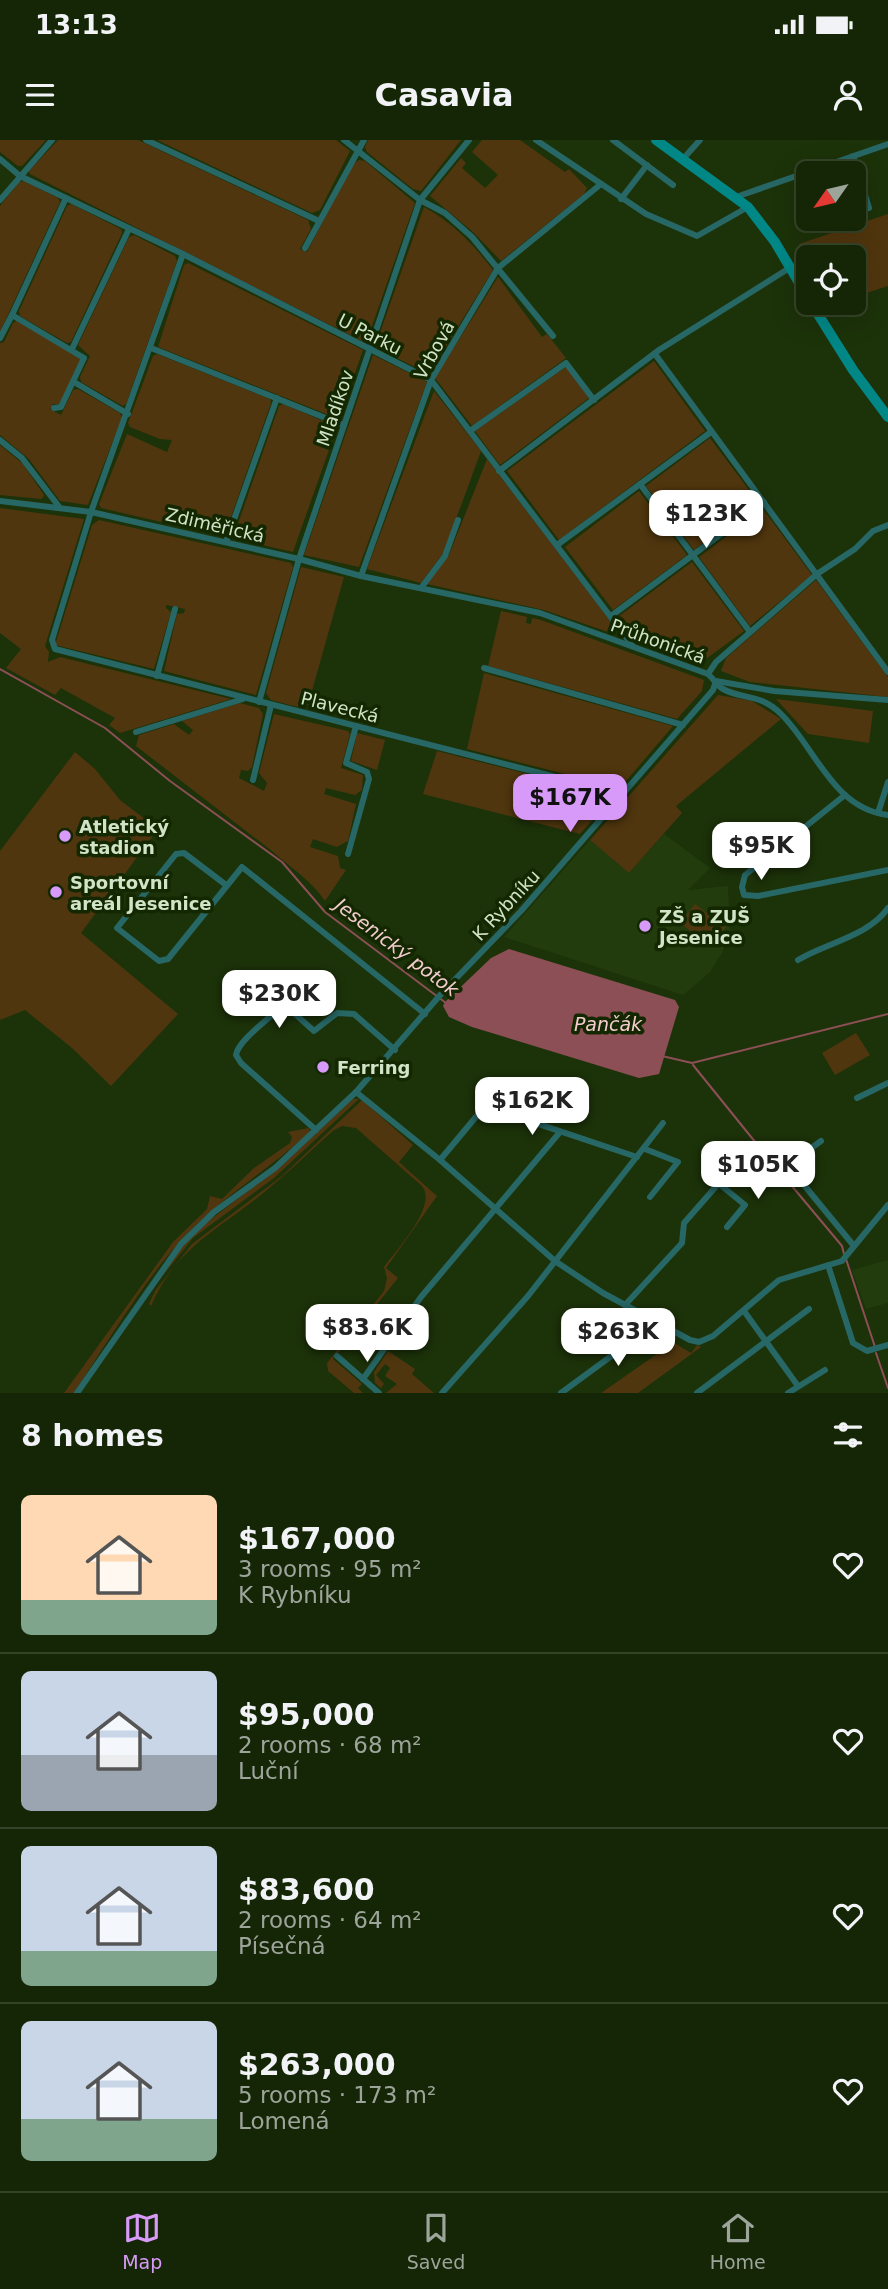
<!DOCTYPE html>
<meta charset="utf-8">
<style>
body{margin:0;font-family:"DejaVu Sans",sans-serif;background:#223215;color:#f1f3f6;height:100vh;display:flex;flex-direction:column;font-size:26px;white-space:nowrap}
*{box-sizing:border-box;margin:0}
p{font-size:23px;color:#9da59b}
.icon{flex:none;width:38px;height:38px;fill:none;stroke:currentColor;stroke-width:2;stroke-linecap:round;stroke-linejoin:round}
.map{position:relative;height:1253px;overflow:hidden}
.panel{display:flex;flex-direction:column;background:#152607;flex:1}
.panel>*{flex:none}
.needle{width:46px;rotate:236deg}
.buttons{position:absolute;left:796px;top:21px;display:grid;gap:14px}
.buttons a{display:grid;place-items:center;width:70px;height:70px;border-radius:10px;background:#152607;box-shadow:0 7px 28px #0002,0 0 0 2px #344328;font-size:35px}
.price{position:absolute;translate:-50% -60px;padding:0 16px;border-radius:14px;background:#fff;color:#222;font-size:23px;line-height:46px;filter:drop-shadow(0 2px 4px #0008)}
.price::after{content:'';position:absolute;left:50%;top:42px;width:21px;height:16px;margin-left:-10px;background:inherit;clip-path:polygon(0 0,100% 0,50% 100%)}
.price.current{background:#d89af8;color:#111}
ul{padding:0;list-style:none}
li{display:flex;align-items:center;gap:21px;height:175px;padding:0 21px}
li+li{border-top:2px solid #344328}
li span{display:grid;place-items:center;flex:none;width:196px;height:140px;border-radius:10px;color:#555}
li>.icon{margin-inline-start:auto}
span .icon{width:84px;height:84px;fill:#fffc;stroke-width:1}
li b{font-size:30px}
h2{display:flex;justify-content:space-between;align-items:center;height:84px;padding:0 21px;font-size:30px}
.status{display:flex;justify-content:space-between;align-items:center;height:49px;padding:0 35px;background:#152607;direction:ltr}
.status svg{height:19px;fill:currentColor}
header{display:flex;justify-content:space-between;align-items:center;height:91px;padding:0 21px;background:#152607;font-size:32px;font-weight:800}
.dock{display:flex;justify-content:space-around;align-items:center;height:98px;border-top:2px solid #344328;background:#152607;font-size:19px;color:#9da59b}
.dock a{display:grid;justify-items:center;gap:4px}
.dock .current{color:#d89af8}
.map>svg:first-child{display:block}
.built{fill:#233c0d}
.green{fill:#50360e}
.water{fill:#8c4f55}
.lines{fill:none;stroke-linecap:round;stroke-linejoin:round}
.stream{stroke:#8c4f55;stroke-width:2}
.street{stroke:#276765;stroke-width:6}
.secondary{stroke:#008786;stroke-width:10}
.poi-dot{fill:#d89af8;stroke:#132801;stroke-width:2.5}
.labels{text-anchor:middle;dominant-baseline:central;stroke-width:7;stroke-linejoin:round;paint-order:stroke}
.street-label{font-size:18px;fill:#d2e4c7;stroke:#132801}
.poi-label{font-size:18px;font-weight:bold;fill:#d2e4c7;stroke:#132801;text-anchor:start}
.water-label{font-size:19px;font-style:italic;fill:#f4cccf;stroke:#132801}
</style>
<div class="status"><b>13:13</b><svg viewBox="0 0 49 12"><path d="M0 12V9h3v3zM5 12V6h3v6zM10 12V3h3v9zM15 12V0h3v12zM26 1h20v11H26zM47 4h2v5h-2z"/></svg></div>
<header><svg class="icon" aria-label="menu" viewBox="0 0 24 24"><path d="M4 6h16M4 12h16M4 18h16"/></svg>Casavia<svg class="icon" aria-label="person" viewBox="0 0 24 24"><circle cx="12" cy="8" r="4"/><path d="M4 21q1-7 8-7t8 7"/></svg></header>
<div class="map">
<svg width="888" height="1253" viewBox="0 0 888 1253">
<rect width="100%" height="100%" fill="#1c3209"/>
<g class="built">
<path d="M664,694L710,728L688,750L728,746L730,791L722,813L710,832L683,855L504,797L590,700L629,733Z"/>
<path d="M888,1120V1163L866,1169L852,1130Z"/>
</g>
<g class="green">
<path d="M0,0H46L22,26H18L0,12Z"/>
<path d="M58,0H138L308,80L311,89L300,109L307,112L353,24L359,20L365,21L415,63L366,203L30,34L29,31Z"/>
<path d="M157,0H336L350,11L320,70L312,73Z"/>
<path d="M368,0H461L421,51L413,49L367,12L365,7Z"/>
<path d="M482,0H520L565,32L569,29L587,48L584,54L501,121L473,92L430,56L461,18L466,23L462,28L485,48L498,35L472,12Z"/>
<path d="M24,41L58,58L60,62L0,192V66L19,42Z"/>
<path d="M71,64L121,89L122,93L71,202L67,203L20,176L19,171L67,66Z"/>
<path d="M424,67C453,83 473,104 493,130L429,234L375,207Z"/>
<path d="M888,74V146L854,157V117H808V131L799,104Z"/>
<path d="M134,95L175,116L177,121L126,264L123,266L81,242L80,237L90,216L78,205L129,97Z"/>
<path d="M188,123L363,210L339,279L158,207L184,125Z"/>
<path d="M498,137L542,197L547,194L566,218L472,286L435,238Z"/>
<path d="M17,181L79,217L81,221L60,264H53L50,269L61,275L73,250L78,249L120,273L122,278L88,365L60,361L29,319L0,295V203L4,202L13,183Z"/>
<path d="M157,214L270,259L271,263L225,394L222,396L101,368L99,364L127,294L167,312L172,300L160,299L130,287L128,283L153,216Z"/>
<path d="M373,215L427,242L359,427L304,415Z"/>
<path d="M654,221L705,291L559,400L507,331Z"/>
<path d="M566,227L589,258L500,325L475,291Z"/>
<path d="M434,251L481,311L444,412L421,443L367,429Z"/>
<path d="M283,264L337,287L293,412L236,399L234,395L279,266Z"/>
<path d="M710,298L758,362L694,410L646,346Z"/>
<path d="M0,305L23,324L44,355L42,359L0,355Z"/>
<path d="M487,319L614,486L611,493L544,470L427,444L449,415Z"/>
<path d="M639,351L687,415L613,470L565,407Z"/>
<path d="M0,368L84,379L45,506L49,512L48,522L60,517L231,559L120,593L109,585L115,578L61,548L55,555L6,528L21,509L0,493Z"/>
<path d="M763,369L812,435L750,486L699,417Z"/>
<path d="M99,380L291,423L293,427L256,555L164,531L177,474L184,473L185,469L166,465V468L171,472L154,529L55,505L92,385Z"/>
<path d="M692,422L744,491L699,524L638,503L618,477Z"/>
<path d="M301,427L344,437L308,565L299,563L298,567L271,560L266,553Z"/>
<path d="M816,440L888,537V557L750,542L721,531L726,518Z"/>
<path d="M501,471L527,477L526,483L531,484L532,478L541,480L704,540L702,551L677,579L488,526Z"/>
<path d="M484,533L673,586L620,648L467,609Z"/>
<path d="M718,555L752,561L781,579L676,666L682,673L629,733L590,700Z"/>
<path d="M776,559L873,571L869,603L808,594Z"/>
<path d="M240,563L259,568L263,574L252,627L248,631L241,630L239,638L264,651L267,643L259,633L274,574L348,591L350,594L341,628L363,635L362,650L355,655L326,648L324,654L356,664L348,701L337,707L313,699L310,707L338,716L340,728L346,730L325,761C310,739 292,729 272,711L136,606L139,595L174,584L189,595L193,590L182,581Z"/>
<path d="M357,593L385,600L377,630L351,621Z"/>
<path d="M437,611L606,654L608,662L580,694L423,654Z"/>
<path d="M75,612L95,629L120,660L158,689L81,793L178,874L111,946L72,908L25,870L0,880V711Z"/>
<path d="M695,764L726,787L711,806L680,783Z"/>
<path d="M856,893L870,915L835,935L822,913Z"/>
<path d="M353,959H359L274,1038L193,1098L152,1149L183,1106L206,1083L281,1026Z"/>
<path d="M362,960L413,1005L399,1022L437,1056L386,1128L398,1138L333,1219L362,1244L358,1248L363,1253H354L328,1231L327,1223L384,1151L387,1138L384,1127C396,1110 438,1066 422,1046L356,988L342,986L334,990C310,1011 287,1034 262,1054C216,1091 176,1108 151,1166L149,1164L155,1151L192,1104L282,1036Z"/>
<path d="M309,988L310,992C272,1027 225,1055 190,1091C148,1133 107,1203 74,1253H64L173,1102L207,1069L210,1056L222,1059L254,1028L290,1003L292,997L288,992Z"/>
<path d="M652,1189H660L658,1193L691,1213L697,1205L701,1207L638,1253H601L657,1214L662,1208L651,1199L653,1196L649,1191Z"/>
<path d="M388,1211L415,1229L412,1234L434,1253H386L397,1244L385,1236L390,1228L385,1224L376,1235L384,1244L381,1248L375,1243L374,1232Z"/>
</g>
<path class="water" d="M509,809L675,860L679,867L659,934L639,938L472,887L449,877L443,866L445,862L491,818Z"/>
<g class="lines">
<g class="stream">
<path d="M0,529L105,588L170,641L282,722L325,772L446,863"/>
<path d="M662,916L692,923L888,874"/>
<path d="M693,925L760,1008"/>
<path d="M766,1015L842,1106L844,1114"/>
<path d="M846,1119L875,1207"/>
<path d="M876,1213L888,1248"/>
</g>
<g class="street">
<path d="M146,0L319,81"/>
<path d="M344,0L420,60L445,73L472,97L553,196"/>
<path d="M536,0L646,74L697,96L748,67"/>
<path d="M613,0L673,45"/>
<path d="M853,16L869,68"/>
<path d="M0,19L20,36L183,114L431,240L632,505"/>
<path d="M683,19L700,0"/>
<path d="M736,57L888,4"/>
<path d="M621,59L647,25"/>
<path d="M0,60L52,0"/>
<path d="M305,108L364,0"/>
<path d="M183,114L91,372L52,500L55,509L622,654"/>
<path d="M12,175L66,58"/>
<path d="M0,198L12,175L84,218L61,267L54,268"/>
<path d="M151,208L343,285"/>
<path d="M72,209L129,89"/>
<path d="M655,214L888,532"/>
<path d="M74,242L128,274"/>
<path d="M470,291L566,223L594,260"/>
<path d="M0,300L22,318L60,368"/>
<path d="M499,331L659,210L791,127"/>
<path d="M640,344L750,492"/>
<path d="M0,361L91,372L299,419L361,436L540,473L708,534C713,538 717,546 723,549C743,560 760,553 781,574C815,607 833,669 888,675"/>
<path d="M226,402L277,258"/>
<path d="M557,405L711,292"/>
<path d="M361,436L431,240L498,128L601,44"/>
<path d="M421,448L445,416L458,380"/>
<path d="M611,476L764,362"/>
<path d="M484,528L683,585"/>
<path d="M708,534L716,522L817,434L855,409L873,391L888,385"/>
<path d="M157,536L175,469"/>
<path d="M716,541L774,551L888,560"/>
<path d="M259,562L299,419L420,60L469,0"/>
<path d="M136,592L243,559"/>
<path d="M253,640L271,565"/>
<path d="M845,655L745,735L742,747L744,755L758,756L888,730"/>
<path d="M878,673L888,642"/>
<path d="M348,714L369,639L367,632L346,623L356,586"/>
<path d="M226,745L184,713L176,714L117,788L159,821L168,819L242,727L425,874"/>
<path d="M798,820C826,803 869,796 888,768"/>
<path d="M356,952L440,1020L555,1121L603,1153L690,1200L699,1202L713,1196L779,1140L842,1121L888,1065"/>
<path d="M857,958L888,943"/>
<path d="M316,990L241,923L236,915C238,900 272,877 284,864L314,891L337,873L354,874L395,910"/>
<path d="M645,1009L678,1022L650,1057"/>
<path d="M440,1020L485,966L637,1017"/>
<path d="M788,1025L821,1001"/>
<path d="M718,1043L745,1065L727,1087"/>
<path d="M828,1125L853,1203L867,1211L888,1205"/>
<path d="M625,1165L682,1103L684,1083L748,1010L776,1013L781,1017L854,1106"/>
<path d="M744,1171L798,1246"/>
<path d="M337,1216L379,1253"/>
<path d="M363,1239L421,1157L560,992"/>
<path d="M77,1253L181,1104L214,1072L275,1028L356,952L442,853L521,771L713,550L716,541"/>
<path d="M442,1253L528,1156L663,983"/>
<path d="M561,1253L640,1195L650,1180"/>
<path d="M697,1253L809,1169"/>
<path d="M788,1253L825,1230"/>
</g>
<g class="secondary">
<path d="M656,0L748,67L775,102L808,158"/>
<path d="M811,163L853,230L888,277"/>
</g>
</g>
<g class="poi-dot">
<circle cx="65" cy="696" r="7"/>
<circle cx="56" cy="752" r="7"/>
<circle cx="645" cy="786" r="7"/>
<circle cx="323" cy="927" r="7"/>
</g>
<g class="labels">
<g class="street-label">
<text transform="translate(370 194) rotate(27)">U Parku</text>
<text transform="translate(434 210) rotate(-61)">Vrbová</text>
<text transform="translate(335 268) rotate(-71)">Mladíkov</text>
<text transform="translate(215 385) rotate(13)">Zdiměřická</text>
<text transform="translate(658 501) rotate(20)">Průhonická</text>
<text transform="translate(340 567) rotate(14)">Plavecká</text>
<text transform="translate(506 765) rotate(-47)">K Rybníku</text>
</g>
<g class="poi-label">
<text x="79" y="686">Atletický<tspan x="79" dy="21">stadion</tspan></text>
<text x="70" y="742">Sportovní<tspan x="70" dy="21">areál Jesenice</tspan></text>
<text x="659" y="776">ZŠ a ZUŠ<tspan x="659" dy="21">Jesenice</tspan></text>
<text x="337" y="927">Ferring</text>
</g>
<g class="water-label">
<text transform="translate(397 807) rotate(37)">Jesenický potok</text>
<text x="608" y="884">Pančák</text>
</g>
</g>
</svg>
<div class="buttons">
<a><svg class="needle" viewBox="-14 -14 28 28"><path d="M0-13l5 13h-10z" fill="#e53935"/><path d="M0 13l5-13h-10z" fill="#9da59b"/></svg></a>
<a><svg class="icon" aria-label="locate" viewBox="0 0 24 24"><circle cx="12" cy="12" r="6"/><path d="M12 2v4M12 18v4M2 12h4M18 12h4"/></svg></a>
</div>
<b class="price" style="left:706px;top:410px">$123K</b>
<b class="price current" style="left:570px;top:694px">$167K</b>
<b class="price" style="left:761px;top:742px">$95K</b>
<b class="price" style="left:279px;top:890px">$230K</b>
<b class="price" style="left:532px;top:997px">$162K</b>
<b class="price" style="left:758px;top:1061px">$105K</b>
<b class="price" style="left:367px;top:1224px">$83.6K</b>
<b class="price" style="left:618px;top:1228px">$263K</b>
</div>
<section class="panel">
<h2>8 homes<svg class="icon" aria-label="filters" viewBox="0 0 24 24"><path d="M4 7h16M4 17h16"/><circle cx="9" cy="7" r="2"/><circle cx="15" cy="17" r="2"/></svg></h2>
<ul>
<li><span style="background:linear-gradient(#ffd9b3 75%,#7fa58c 0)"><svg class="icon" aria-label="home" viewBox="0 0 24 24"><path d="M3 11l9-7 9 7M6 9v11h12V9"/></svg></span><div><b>$167,000</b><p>3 rooms · 95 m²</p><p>K Rybníku</p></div><svg class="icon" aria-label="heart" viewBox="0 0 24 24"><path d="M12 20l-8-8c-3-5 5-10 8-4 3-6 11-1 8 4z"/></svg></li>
<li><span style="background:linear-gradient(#c9d6e8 60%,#9aa5b1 0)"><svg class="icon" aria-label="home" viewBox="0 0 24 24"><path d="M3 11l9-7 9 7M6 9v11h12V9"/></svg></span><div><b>$95,000</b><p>2 rooms · 68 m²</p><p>Luční</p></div><svg class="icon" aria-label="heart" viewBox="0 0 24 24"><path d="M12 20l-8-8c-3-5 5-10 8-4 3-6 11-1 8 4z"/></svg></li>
<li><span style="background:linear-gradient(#c9d6e8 75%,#7fa58c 0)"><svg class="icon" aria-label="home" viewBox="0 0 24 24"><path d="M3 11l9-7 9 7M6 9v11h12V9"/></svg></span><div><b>$83,600</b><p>2 rooms · 64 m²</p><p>Písečná</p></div><svg class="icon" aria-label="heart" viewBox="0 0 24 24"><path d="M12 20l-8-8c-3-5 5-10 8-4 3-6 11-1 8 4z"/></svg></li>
<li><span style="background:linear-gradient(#c9d6e8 70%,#7fa58c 0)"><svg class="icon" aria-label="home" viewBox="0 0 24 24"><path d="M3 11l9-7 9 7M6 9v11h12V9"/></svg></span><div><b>$263,000</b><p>5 rooms · 173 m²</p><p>Lomená</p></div><svg class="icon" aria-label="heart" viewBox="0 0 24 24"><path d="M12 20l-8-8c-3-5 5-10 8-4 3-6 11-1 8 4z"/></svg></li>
</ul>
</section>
<nav class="dock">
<a class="current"><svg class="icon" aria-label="map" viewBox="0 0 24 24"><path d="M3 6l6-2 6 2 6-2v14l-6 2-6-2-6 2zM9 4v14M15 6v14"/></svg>Map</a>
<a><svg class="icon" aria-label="saved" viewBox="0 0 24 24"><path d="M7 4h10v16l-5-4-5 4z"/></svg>Saved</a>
<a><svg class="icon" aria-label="home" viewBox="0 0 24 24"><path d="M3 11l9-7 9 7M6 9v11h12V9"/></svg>Home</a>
</nav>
